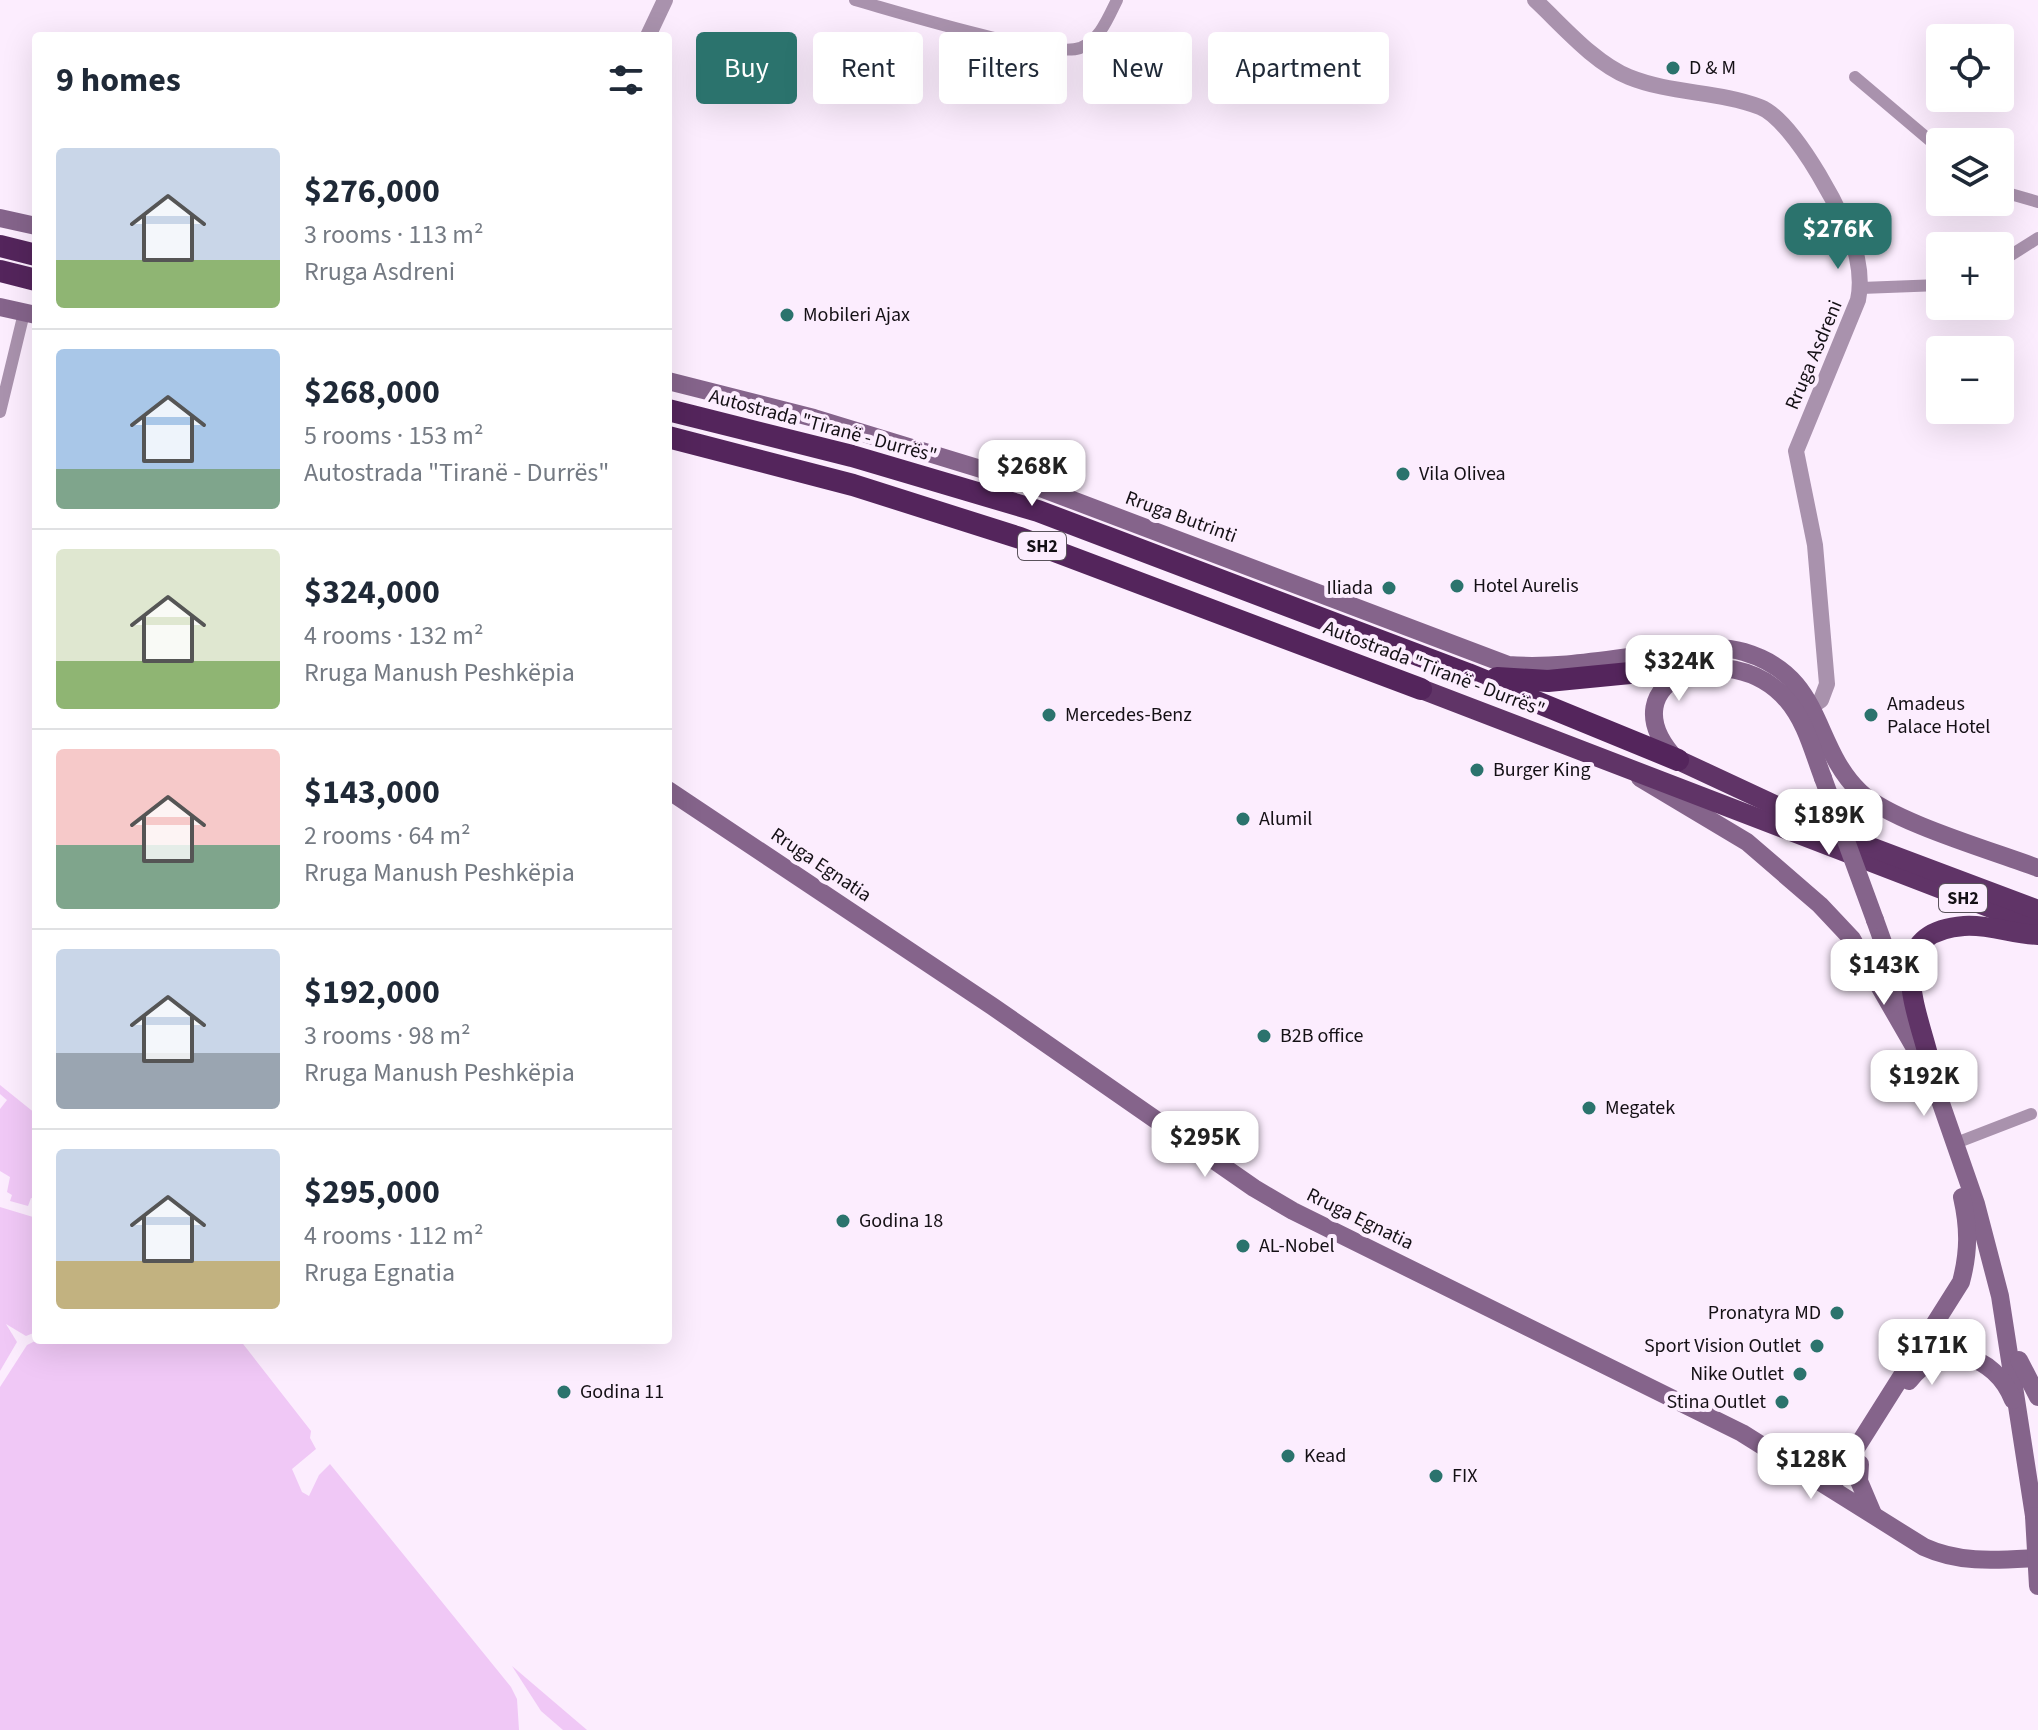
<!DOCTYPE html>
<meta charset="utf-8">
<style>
body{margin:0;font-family:"Source Sans 3",sans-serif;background:#f2f2f3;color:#1f2937;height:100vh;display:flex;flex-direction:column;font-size:30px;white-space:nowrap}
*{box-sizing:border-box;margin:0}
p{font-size:26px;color:#747a83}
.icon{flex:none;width:44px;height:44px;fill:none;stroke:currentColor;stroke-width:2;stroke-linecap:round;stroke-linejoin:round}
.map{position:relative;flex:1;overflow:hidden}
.drawer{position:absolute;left:32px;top:32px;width:640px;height:1312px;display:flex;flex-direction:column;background:#fff;border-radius:8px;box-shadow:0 8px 32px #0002}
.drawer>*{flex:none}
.guide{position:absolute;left:696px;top:32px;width:760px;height:72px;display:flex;gap:16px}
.controls{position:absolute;left:1926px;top:24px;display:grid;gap:16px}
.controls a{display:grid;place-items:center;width:88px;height:88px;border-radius:8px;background:#fff;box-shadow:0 8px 32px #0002;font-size:40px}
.price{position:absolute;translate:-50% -68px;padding:0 18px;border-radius:16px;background:#fff;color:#222;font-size:26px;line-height:52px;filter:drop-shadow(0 2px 4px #0008)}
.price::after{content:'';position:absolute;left:50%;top:48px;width:24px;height:18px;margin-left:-12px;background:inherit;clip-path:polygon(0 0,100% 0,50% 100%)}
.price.on{background:#2b736d;color:#fff}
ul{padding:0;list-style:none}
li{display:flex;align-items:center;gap:24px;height:200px;padding:0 24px}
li+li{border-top:2px solid #e0e1e3}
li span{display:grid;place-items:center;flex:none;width:224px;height:160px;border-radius:8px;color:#555}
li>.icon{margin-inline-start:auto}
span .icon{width:96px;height:96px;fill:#fffc;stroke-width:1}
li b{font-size:34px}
h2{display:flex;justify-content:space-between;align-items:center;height:96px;padding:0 24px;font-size:34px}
.tag{padding:0 28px;border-radius:8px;background:#fff;box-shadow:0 8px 32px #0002;font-size:28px;line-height:72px}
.tag.on{background:#2b736d;color:#fff}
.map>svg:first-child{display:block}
.green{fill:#f0c8f6}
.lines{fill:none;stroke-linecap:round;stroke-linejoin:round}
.minor{stroke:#a992ad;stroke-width:12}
.tertiary{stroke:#a992ad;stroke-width:16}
.secondary{stroke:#85648b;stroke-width:18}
.trunk{stroke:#603467;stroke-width:20}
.motorway{stroke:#54255c;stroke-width:22}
.secondary-bridge{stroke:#85648b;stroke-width:18}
.poi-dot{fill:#2b736d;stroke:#fcedfe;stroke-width:3}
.labels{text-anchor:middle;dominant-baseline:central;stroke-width:8;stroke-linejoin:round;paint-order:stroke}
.shield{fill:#fcedfe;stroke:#5a525b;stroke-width:2}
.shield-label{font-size:18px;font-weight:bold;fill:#141015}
.poi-label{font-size:20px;fill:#141015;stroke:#fcedfe;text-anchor:start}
.street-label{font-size:20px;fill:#141015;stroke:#fcedfe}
</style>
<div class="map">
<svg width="2038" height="1730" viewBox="0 0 2038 1730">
<rect width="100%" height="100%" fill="#fcedfe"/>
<g class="green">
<path d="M0,1085L36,1114V1199L31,1198L28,1206L10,1201L12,1195L7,1192L10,1177L0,1171V1109L7,1100L0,1094Z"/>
<path d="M0,1207L33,1217L36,1215V1332L26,1336L6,1324L17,1342L0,1371Z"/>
<path d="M37,1340H240L311,1431L310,1438L316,1449L292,1469L302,1492L309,1496L319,1475L330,1464L511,1687L517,1699L519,1730H0V1387L27,1345Z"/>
<path d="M512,1666L587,1730H563L541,1711Z"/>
</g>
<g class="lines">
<g class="minor">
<path d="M855,0C895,11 1049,59 1080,48C1100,40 1108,18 1117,0"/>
<path d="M1855,77L1940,149"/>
<path d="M2000,191L2038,202"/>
<path d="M2000,262L2038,238"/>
<path d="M1861,288L1940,285"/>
<path d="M0,412L24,313"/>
<path d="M1956,1143L2031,1114"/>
</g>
<g class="tertiary">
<path d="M1535,0C1562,25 1594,63 1629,77C1671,94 1718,91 1760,107C1794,120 1850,223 1857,258C1860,272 1861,286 1858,300L1796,451L1815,545L1827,684L1821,700L1812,706"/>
<path d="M648,36L665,0"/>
</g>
<g class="secondary">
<path d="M0,218L36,226"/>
<path d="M0,307L36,315"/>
<path d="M668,381L814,418L1030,484L1508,665C1559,669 1609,659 1660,653C1687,650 1717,644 1744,652C1825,676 1811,745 1860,792C1892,822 1993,851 2038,868"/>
<path d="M1676,759C1603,680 1730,633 1787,700C1806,722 1813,752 1823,778"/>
<path d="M1640,778L1747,842L1820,905L1852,939L1931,1076"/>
<path d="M668,790L992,1006L1254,1188L1293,1211L1742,1433L1924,1547C1961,1564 1999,1560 2038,1558"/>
<path d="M1875,920L1912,1023"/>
<path d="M1928,1066L1976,1204L2000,1296L2034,1516"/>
<path d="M2019,1360L2038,1397"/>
<path d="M1909,1381C1941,1338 1995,1354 2013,1400"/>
<path d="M1860,1464L1859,1481L1873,1514"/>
<path d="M1831,1488L1961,1282C1969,1252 1969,1228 1962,1197"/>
</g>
<g class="trunk">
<path d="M1421,689L2038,926"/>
<path d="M1678,760L1839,835L2038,910"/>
<path d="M1933,1079C1928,1029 1870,933 1964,926C1988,924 2013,934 2038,935"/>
</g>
<g class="motorway">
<path d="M0,246L36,255"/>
<path d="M0,271L36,280"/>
<path d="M668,410L852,456L1038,511L1468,674L1678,760"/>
<path d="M668,437L853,485L1020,538L1421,689"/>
<path d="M1497,678L1548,681L1702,666"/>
</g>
<g class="secondary-bridge">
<path d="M1823,778L1875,920"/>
<path d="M2034,1516L2038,1586"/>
</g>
</g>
<g class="poi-dot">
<circle cx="1673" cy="68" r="8"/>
<circle cx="787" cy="315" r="8"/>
<circle cx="1403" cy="474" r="8"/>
<circle cx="1457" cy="586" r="8"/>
<circle cx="1389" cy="588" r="8"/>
<circle cx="1049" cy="715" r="8"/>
<circle cx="1871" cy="715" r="8"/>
<circle cx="1477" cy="770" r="8"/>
<circle cx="1243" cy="819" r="8"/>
<circle cx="1264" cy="1036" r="8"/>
<circle cx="1589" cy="1108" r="8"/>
<circle cx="843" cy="1221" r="8"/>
<circle cx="1243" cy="1246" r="8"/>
<circle cx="1837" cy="1313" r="8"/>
<circle cx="1817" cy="1346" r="8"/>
<circle cx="1800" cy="1374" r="8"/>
<circle cx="564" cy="1392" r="8"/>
<circle cx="1782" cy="1402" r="8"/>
<circle cx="1288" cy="1456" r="8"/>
<circle cx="1436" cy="1476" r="8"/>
</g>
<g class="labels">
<g class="shield">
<rect x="1018" y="532" width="48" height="28" rx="6"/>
<rect x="1939" y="884" width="48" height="28" rx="6"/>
</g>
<g class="shield-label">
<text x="1042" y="546">SH2</text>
<text x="1963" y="898">SH2</text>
</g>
<g class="poi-label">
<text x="1689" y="68">D &amp; M</text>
<text x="803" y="315">Mobileri Ajax</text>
<text x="1419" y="474">Vila Olivea</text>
<text x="1473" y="586">Hotel Aurelis</text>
<text x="1373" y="588" text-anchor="end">Iliada</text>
<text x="1887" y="704">Amadeus<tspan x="1887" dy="23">Palace Hotel</tspan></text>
<text x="1065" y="715">Mercedes-Benz</text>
<text x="1493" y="770">Burger King</text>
<text x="1259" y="819">Alumil</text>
<text x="1280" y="1036">B2B office</text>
<text x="1605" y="1108">Megatek</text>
<text x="859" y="1221">Godina 18</text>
<text x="1259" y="1246">AL-Nobel</text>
<text x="1821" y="1313" text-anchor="end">Pronatyra MD</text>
<text x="1801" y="1346" text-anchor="end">Sport Vision Outlet</text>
<text x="1784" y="1374" text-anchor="end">Nike Outlet</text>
<text x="580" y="1392">Godina 11</text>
<text x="1766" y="1402" text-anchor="end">Stina Outlet</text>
<text x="1304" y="1456">Kead</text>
<text x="1452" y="1476">FIX</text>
</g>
<g class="street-label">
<text transform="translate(1814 355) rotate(-67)">Rruga Asdreni</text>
<text transform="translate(823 426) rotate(15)">Autostrada "Tiranë - Durrës"</text>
<text transform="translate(1181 517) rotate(20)">Rruga Butrinti</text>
<text transform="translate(1434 669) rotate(21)">Autostrada "Tiranë - Durrës"</text>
<text transform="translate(821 865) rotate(34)">Rruga Egnatia</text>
<text transform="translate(1360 1219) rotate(26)">Rruga Egnatia</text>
</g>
</g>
</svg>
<div class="controls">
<a><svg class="icon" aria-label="locate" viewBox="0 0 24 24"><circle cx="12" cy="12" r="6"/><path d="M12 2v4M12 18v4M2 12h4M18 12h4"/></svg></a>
<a><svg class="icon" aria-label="layers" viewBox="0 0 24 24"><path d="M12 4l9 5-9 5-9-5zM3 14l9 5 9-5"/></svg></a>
<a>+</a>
<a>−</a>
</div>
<b class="price on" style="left:1838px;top:271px">$276K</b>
<b class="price" style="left:1032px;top:508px">$268K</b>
<b class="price" style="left:1679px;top:703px">$324K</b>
<b class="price" style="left:1829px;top:857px">$189K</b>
<b class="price" style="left:1884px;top:1007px">$143K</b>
<b class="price" style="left:1924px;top:1118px">$192K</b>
<b class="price" style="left:1205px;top:1179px">$295K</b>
<b class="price" style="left:1932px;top:1387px">$171K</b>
<b class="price" style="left:1811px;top:1501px">$128K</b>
<div class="guide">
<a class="tag on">Buy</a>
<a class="tag">Rent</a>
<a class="tag">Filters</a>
<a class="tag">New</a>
<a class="tag">Apartment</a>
</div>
<section class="drawer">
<h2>9 homes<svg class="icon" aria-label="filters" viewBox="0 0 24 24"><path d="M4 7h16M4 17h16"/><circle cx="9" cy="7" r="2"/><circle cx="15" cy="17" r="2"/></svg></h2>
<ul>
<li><span style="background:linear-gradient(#c9d6e8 70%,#8fb573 0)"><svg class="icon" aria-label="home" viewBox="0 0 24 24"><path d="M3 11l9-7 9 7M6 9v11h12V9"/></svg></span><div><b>$276,000</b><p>3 rooms · 113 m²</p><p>Rruga Asdreni</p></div></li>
<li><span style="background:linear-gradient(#a9c7e8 75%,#7fa58c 0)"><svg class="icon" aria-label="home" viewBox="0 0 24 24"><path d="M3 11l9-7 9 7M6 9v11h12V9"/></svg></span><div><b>$268,000</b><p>5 rooms · 153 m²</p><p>Autostrada &quot;Tiranë - Durrës&quot;</p></div></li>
<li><span style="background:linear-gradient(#dfe7d0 70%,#8fb573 0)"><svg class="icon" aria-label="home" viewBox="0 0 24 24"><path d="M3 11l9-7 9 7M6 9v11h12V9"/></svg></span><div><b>$324,000</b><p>4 rooms · 132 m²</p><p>Rruga Manush Peshkëpia</p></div></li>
<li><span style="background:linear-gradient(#f6c9c9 60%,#7fa58c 0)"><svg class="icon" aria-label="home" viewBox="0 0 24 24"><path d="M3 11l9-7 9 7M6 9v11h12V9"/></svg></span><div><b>$143,000</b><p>2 rooms · 64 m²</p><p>Rruga Manush Peshkëpia</p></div></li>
<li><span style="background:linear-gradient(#c9d6e8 65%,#9aa5b1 0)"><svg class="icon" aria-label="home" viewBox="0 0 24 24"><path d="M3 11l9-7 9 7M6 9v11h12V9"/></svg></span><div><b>$192,000</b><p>3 rooms · 98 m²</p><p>Rruga Manush Peshkëpia</p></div></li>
<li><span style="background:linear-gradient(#c9d6e8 70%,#c2b280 0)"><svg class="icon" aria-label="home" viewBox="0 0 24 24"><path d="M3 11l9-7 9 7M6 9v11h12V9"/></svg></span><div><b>$295,000</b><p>4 rooms · 112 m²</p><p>Rruga Egnatia</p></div></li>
</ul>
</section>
</div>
